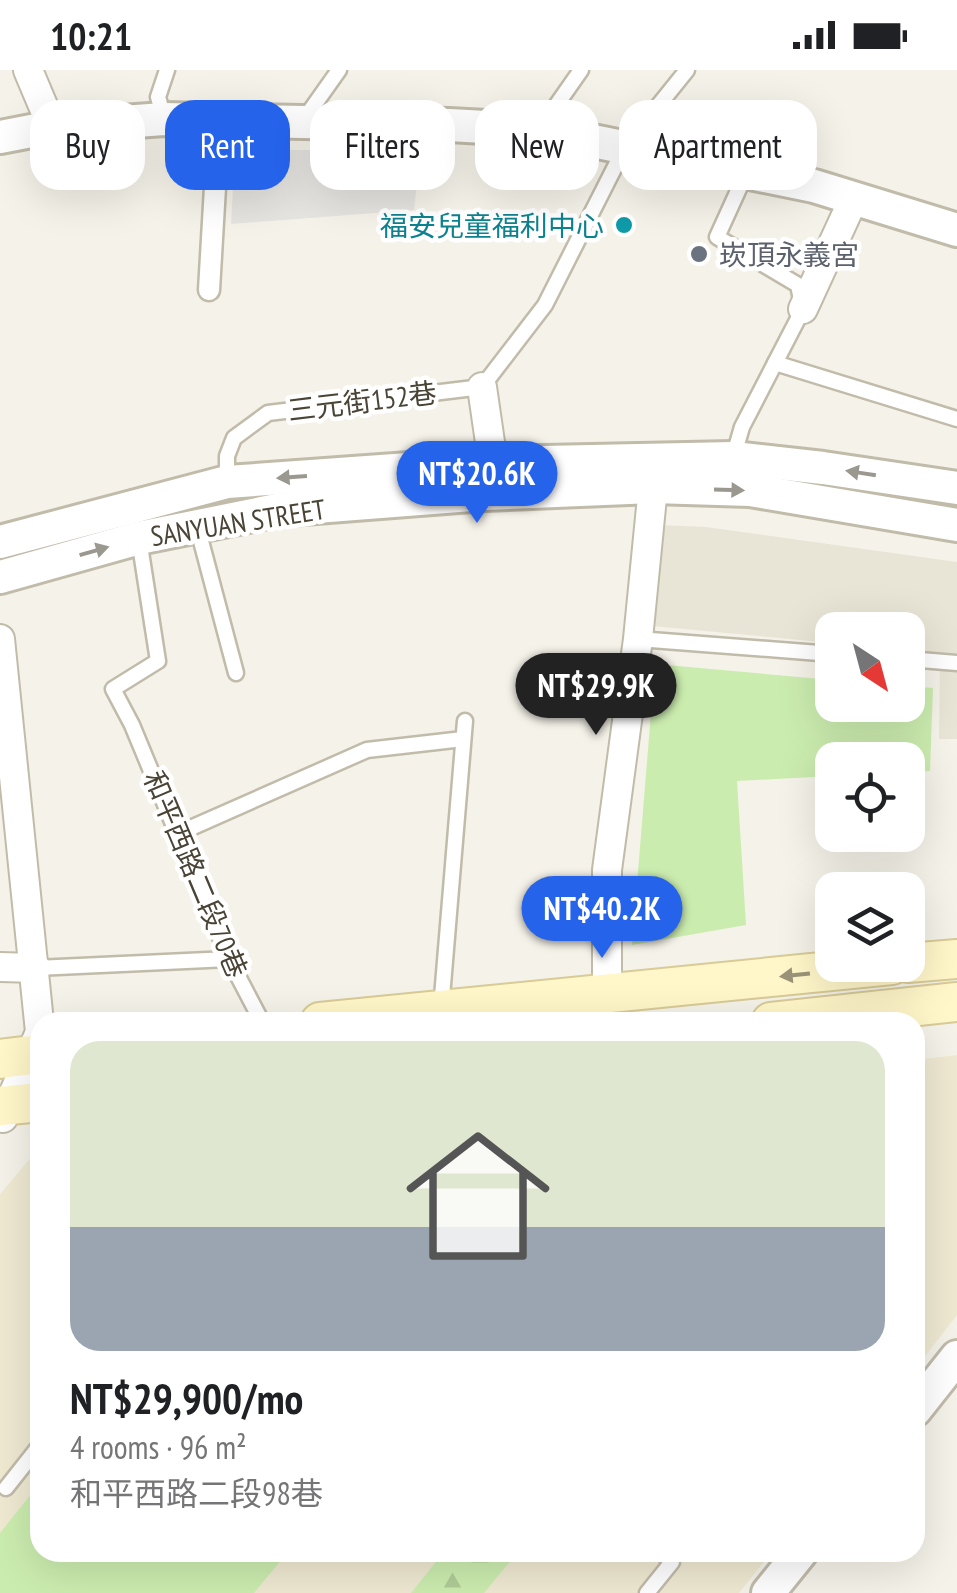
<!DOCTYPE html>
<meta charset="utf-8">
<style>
body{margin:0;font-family:"PT Sans Narrow","Noto Sans TC",sans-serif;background:#f6f6f6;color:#202124;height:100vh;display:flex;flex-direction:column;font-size:38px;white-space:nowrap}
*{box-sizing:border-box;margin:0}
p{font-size:32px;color:#757577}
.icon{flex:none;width:55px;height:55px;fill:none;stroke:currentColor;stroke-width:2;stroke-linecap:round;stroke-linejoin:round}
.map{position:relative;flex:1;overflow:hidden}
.details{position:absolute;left:30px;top:942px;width:895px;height:550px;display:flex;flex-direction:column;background:#fff;border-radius:30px;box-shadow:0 10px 40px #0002}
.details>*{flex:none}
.hud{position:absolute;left:30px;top:30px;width:898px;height:90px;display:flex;gap:20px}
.needle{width:65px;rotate:144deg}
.buttons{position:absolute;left:815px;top:542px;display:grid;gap:20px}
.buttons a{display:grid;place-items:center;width:110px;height:110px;border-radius:20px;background:#fff;box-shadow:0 10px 40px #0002;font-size:50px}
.price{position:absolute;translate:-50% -85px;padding:0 22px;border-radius:35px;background:#2563eb;color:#fff;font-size:32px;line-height:65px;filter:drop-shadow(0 2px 5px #0008)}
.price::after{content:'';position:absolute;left:50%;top:60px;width:30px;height:22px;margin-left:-15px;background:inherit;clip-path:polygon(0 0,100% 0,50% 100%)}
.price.active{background:#222;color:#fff}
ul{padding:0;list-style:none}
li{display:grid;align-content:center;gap:20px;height:530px;padding:0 40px}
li+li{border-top:2px solid #e0e0e0}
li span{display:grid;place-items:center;height:310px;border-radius:30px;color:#555}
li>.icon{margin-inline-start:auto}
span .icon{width:180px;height:180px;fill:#fffc;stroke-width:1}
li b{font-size:42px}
.pill{padding:0 35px;border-radius:30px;background:#fff;box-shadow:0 10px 40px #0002;font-size:35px;line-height:90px}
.pill.active{background:#2563eb;color:#fff}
.status{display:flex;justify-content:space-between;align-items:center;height:70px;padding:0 50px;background:#fff;direction:ltr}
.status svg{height:28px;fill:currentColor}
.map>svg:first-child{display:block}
.residential{fill:#e9e5d6}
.education{fill:#efe9d2}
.forest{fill:url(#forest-firs)}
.park{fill:#cbecaf}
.parking{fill:#e6e4e0}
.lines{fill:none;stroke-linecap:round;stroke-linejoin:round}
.service-casing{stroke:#c1bbaa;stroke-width:19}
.pedestrian-casing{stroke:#c1bbaa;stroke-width:25}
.minor-casing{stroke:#c1bbaa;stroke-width:32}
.tertiary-casing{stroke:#c1bbaa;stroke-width:38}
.secondary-casing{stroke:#d8cb96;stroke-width:42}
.service{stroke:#fff;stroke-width:14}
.pedestrian{stroke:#fff;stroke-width:20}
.minor{stroke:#fff;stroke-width:28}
.tertiary{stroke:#fff;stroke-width:32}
.secondary{stroke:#fff6c9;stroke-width:38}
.oneway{fill:#9b9890}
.oneway2{fill:#9b9478}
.culture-dot{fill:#0f9aa8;stroke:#fff;stroke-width:4}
.worship-dot{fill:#6b7280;stroke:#fff;stroke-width:4}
.labels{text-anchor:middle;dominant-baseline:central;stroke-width:9;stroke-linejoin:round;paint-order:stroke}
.culture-label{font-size:28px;fill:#0d838f;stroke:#fff;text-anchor:end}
.worship-label{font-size:28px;fill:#5b616d;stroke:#fff;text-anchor:start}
.street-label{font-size:28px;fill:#494436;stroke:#fff}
</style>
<div class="status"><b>10:21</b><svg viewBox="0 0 49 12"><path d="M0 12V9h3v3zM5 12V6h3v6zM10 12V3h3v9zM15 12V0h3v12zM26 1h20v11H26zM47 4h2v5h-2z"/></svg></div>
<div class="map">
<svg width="957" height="1523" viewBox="0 0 957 1523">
<defs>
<pattern id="forest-firs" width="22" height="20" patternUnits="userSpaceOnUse" patternTransform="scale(2.5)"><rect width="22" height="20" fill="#cbecaf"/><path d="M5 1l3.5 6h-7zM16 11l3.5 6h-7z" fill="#b0cc97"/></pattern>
</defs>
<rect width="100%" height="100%" fill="#f5f2e9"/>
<path class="residential" d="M658,455L706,457L957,492V669H939L940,583L908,580V560H832V573L652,556Z"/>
<g class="education">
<path d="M957,985V1245L915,1299V990Z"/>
<path d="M38,1079L40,1482L771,1483L739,1523H0V1124Z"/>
</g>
<path class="forest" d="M443,1483L444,1482L517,1483L484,1523H411Z"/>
<g class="park">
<path d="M655,594L832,610V635H908V616L933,618L930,701L908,702V690H832V706L737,711L746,855L632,875Z"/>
<path d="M40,1413V1482L287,1483L254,1523H0V1463Z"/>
</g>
<path class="parking" d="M235,80H421L414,140L231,154Z"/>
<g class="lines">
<g class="service-casing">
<g id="service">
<path d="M164,48L158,27L167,0"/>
<path d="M305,48L339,0"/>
<path d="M539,60L581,0"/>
<path d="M775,293L957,349"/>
<path d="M733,388L742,357L803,239L798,215L717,167L747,101"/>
<path d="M227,412V386L234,368L268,343L482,317L545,235L625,77L687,0"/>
<path d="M197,456L236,603"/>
<path d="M139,469L158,591L113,619L132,655L229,889L262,952"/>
<path d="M638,569L832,584"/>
<path d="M908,589L957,593"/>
<path d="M177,764L367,680L463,669"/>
<path d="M36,898L229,889"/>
<path d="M441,939L465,651"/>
<path d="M6,1418L40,1375"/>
<path d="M647,1523L672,1492L661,1482"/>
</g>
</g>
<g class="pedestrian-casing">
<path id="pedestrian" d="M209,220L219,49"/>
</g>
<g class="minor-casing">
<g id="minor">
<path d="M28,0L52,57"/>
<path d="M803,239L854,128"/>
<path d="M482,317L493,393"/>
<path d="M0,569L40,962L3,1048"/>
<path d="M0,897L36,898"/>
<path d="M607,924V800L638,569L653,417"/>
</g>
</g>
<g class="tertiary-casing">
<g id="tertiary">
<path d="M0,67L52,57L164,49L449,55L539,60L814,116L957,160"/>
<path d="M0,472L227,412L493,393L733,388L823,398L957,418"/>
<path d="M0,507L139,468L277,440L484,424L653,417L750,420L957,455"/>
<path d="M915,1340L957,1287"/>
<path d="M768,1523L801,1482"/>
</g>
</g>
<g class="secondary-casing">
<g id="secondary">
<path d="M908,893L957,889"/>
<path d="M320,952L892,895"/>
<path d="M771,952L957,932"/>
<path d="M0,989L40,984"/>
<path d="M0,1036L40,1032"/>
</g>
</g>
<use href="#service" class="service"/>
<use href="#pedestrian" class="pedestrian"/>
<use href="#minor" class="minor"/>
<use href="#tertiary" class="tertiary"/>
<use href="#secondary" class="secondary"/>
</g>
<defs><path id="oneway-solid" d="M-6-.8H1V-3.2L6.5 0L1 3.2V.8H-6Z" transform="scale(2.5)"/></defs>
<g class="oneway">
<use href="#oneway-solid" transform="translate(861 403) rotate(-171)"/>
<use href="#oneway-solid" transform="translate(292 407) rotate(176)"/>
<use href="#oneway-solid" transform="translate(729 420) rotate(2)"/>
<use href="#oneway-solid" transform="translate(94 481) rotate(-16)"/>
</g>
<use class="oneway2" href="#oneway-solid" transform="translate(795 905) rotate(174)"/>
<circle class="culture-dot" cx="624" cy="155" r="10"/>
<circle class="worship-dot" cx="699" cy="184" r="10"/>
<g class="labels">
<g class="culture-label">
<text x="604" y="155">福安兒童福利中心</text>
</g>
<g class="worship-label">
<text x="719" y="184">崁頂永義宮</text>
</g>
<g class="street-label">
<text transform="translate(362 331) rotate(-7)">三元街152巷</text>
<text transform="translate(238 452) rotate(-9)">SANYUAN STREET</text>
<text transform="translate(196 804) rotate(67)">和平西路二段70巷</text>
</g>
</g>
</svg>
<div class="buttons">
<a><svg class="needle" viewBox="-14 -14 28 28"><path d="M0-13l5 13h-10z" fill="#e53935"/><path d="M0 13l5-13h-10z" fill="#757577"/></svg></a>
<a><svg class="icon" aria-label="locate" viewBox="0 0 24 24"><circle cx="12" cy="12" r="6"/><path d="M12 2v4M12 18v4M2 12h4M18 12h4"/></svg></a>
<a><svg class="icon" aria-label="layers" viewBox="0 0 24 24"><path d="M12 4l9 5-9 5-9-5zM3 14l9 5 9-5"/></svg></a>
</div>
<b class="price" style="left:477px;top:456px">NT$20.6K</b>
<b class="price active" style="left:596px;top:668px">NT$29.9K</b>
<b class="price" style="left:602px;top:891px">NT$40.2K</b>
<div class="hud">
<a class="pill">Buy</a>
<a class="pill active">Rent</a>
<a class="pill">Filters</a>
<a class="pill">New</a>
<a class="pill">Apartment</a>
</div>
<section class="details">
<ul>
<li><span style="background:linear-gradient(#dfe7d0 60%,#9aa5b1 0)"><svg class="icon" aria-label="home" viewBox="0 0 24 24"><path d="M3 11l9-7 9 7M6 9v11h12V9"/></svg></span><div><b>NT$29,900/mo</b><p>4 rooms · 96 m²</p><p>和平西路二段98巷</p></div></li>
</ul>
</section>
</div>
